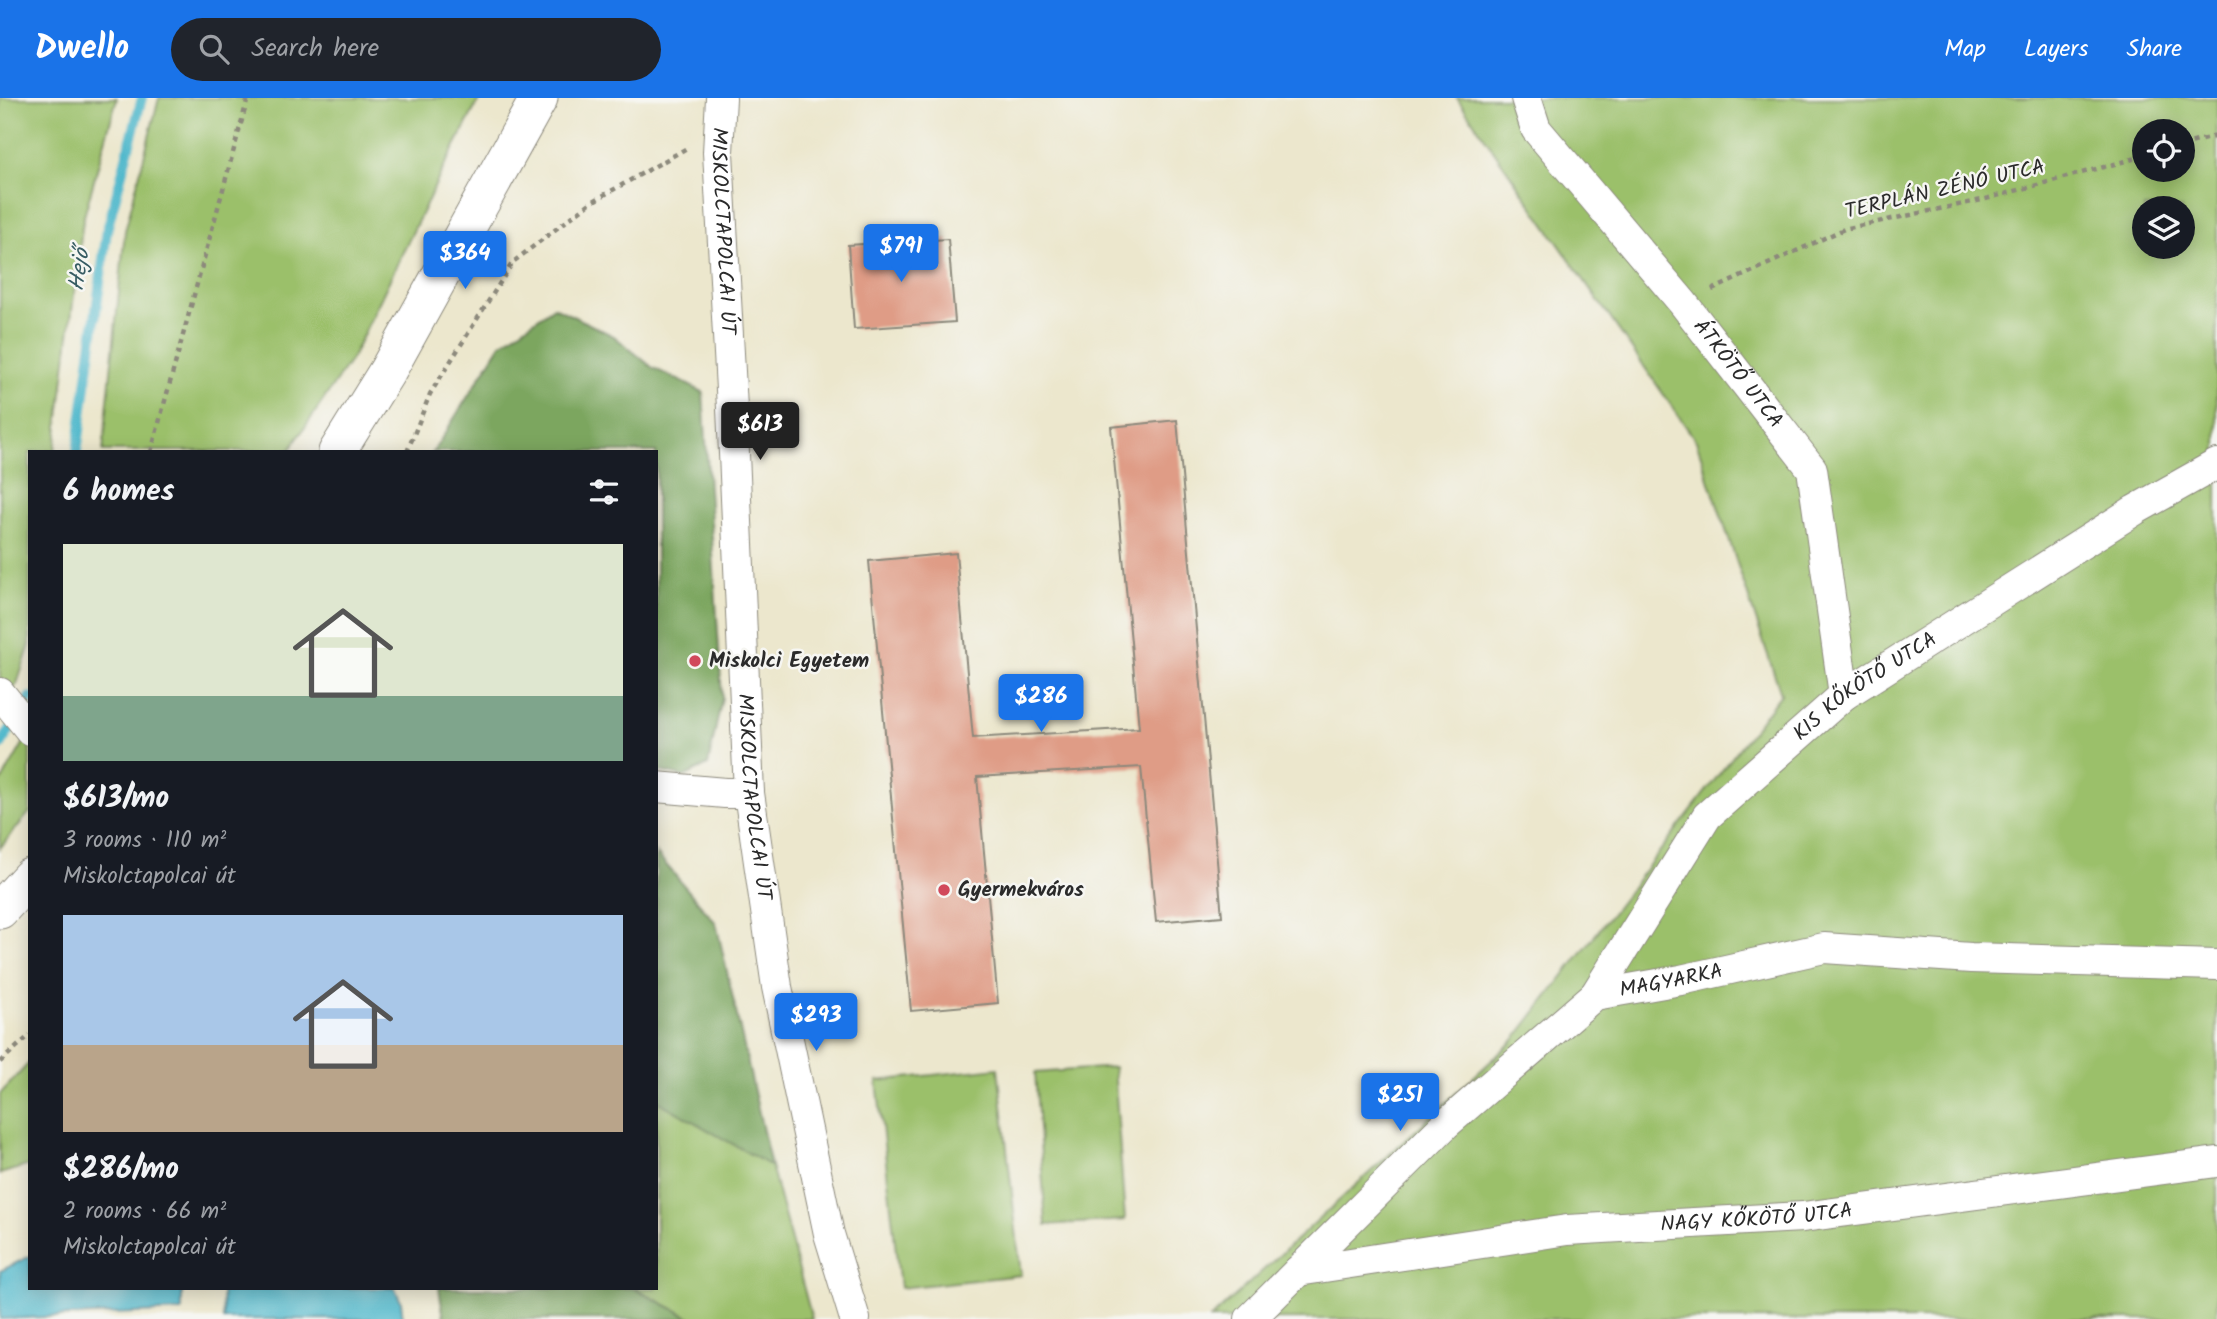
<!DOCTYPE html>
<meta charset="utf-8">
<style>
body{margin:0;font-family:Kalam,sans-serif;background:#20242c;color:#f1f3f6;height:100vh;display:flex;flex-direction:column;font-size:26px;white-space:nowrap}
*{box-sizing:border-box;margin:0}
p{font-size:23px;color:#9ea1a6}
.icon{flex:none;width:38px;height:38px;fill:none;stroke:currentColor;stroke-width:2;stroke-linecap:round;stroke-linejoin:round}
.map{position:relative;flex:1;overflow:hidden}
.sheet{position:absolute;left:28px;top:352px;width:630px;height:840px;display:flex;flex-direction:column;background:#171b24;border-radius:0px;box-shadow:0 4px 18px #0003}
.sheet>*{flex:none}
.tools{position:absolute;left:2132px;top:21px;display:grid;gap:14px}
.tools a{display:grid;place-items:center;width:63px;height:63px;border-radius:50%;background:#171b24;box-shadow:0 4px 18px #0003;font-size:35px}
.price{position:absolute;translate:-50% -60px;padding:0 16px;border-radius:7px;background:#1a73e8;color:#fff;font-size:23px;line-height:46px;filter:drop-shadow(0 2px 4px #0008)}
.price::after{content:'';position:absolute;left:50%;top:42px;width:21px;height:16px;margin-left:-10px;background:inherit;clip-path:polygon(0 0,100% 0,50% 100%)}
.price.on{background:#222;color:#fff}
ul{padding:0;list-style:none}
li{display:grid;align-content:center;gap:14px;height:371px;padding:0 35px}
li span{display:grid;place-items:center;height:217px;border-radius:0px;color:#555}
li>.icon{margin-inline-start:auto}
span .icon{width:126px;height:126px;fill:#fffc;stroke-width:1}
li b{font-size:30px}
h2{display:flex;justify-content:space-between;align-items:center;height:84px;padding:0 35px;font-size:30px}
header{display:flex;align-items:center;gap:42px;box-sizing:border-box;height:98px;padding:0 35px;background:#1a73e8;color:#fff}
header strong{font-size:33px}
nav{display:flex;gap:38px;margin-inline-start:auto;font-size:24px}
.search{width:490px;height:63px;background:#20242c;display:flex;align-items:center;gap:18px;box-sizing:border-box;padding:0 24px;border-radius:38px;color:#9ea1a6;font-size:26px}
.map>svg:first-child{display:block}
.green{fill:#9bc06b;stroke:#63764b;stroke-width:2;fill-rule:evenodd}
.forest{fill:#7ca65f;stroke:#546845;stroke-width:2}
.water{fill:#4eb7cb;stroke:#3c717b;stroke-width:2}
.lines{fill:none;stroke-linecap:round;stroke-linejoin:round}
.stream{stroke:#4eb7cb;stroke-width:10}
.building{fill:#df9c86}
.minor-casing{stroke:#8c897c;stroke-width:32}
.tertiary-casing{stroke:#8c897c;stroke-width:39}
.path{stroke:#8c897c;stroke-width:4.5;stroke-dasharray:5 5;stroke-linecap:butt}
.minor{stroke:#fff;stroke-width:30}
.tertiary{stroke:#fff;stroke-width:37}
.poi-dot{fill:#d1495b;stroke:#f6f6f2;stroke-width:2.5}
.labels{text-anchor:middle;dominant-baseline:central;stroke-width:5;stroke-linejoin:round;paint-order:stroke}
.street-label{font-size:21px;fill:#2b2b2b;stroke:#f6f6f2}
.poi-label{font-size:21px;font-weight:bold;fill:#2b2b2b;stroke:#f6f6f2;text-anchor:start}
.water-label{font-size:23px;font-style:italic;fill:#375c63;stroke:#f6f6f2}
</style>
<header>
<strong>Dwello</strong>
<div class="search"><svg class="icon" aria-label="search" viewBox="0 0 24 24"><circle cx="10" cy="10" r="6"/><path d="M15 15l6 6"/></svg>Search here</div>
<nav><a>Map</a><a>Layers</a><a>Share</a></nav>
</header>
<div class="map">
<svg width="2217" height="1221" viewBox="0 0 2217 1221">
<rect width="100%" height="100%" fill="#f6f6f2"/>
<filter id="ink" filterUnits="userSpaceOnUse"><feTurbulence type="fractalNoise" baseFrequency=".0143" numOctaves="2"/><feDisplacementMap in="SourceGraphic" scale="14" xChannelSelector="R" yChannelSelector="G"/><feConvolveMatrix kernelMatrix="1 2 1 2 8 2 1 2 1" color-interpolation-filters="sRGB"/></filter>
<filter id="wash" filterUnits="userSpaceOnUse"><feTurbulence type="fractalNoise" baseFrequency=".00686" numOctaves="4" result="noise"/><feDisplacementMap in="SourceGraphic" scale="28" xChannelSelector="R" yChannelSelector="G"/><feGaussianBlur stdDeviation="1.57" result="paint"/><feColorMatrix in="noise" values="0 0 0 0 0 0 0 0 0 0 0 0 0 0 0 0 0 1.4 0 .05"/><feComposite in="paint" operator="in"/></filter>
<g filter="url(#wash)">
<rect width="100%" height="100%" fill="#ece7cd"/>
<g class="green">
<path d="M0,0H117L83,122L55,353L30,354V547L17,586L0,609Z"/>
<path d="M159,0H480L443,71L353,258L289,353H103L125,133Z"/>
<path d="M1457,0H2217V1221H1210L1515,941L1781,596L1696,343ZM2144,33H2182V72H2144ZM2144,110H2182V149H2144Z"/>
<path d="M30,634V714L0,750V686Z"/>
<path d="M30,964V1067L0,1076V996Z"/>
<path d="M1114,969L1125,1122L1046,1127L1035,975Z"/>
<path d="M998,970L1021,1177L900,1190L877,983Z"/>
<path d="M656,1002L771,1068L812,1221H693L633,1190H656Z"/>
</g>
<g class="forest">
<path d="M554,209L614,238L653,270L703,294L722,600L708,667L684,679L656,672V354H433L501,246Z"/>
<path d="M656,755L716,825L771,1068L656,1002Z"/>
<path d="M439,1190H633L693,1221H444Z"/>
</g>
<g class="water">
<path d="M30,1158V1190H182V1213L0,1221V1173Z"/>
<path d="M222,1190H395L401,1204L403,1221H223Z"/>
</g>
<g class="lines">
<g class="stream">
<path d="M77,354L107,132L142,0"/>
<path d="M0,648L30,599"/>
</g>
</g>
<g id="blocks">
<g class="building">
<path d="M948,141L955,224L854,231L848,147Z"/>
<path d="M1177,322L1222,818L1156,824L1141,669L977,679L998,905L911,913L869,463L956,455L973,640L1139,630L1111,329Z"/>
</g>
</g>
</g>
<g filter="url(#ink)">
<use href="#blocks" fill-opacity="0" stroke="#8c897c" stroke-width="2"/>
<g class="lines">
<g class="minor-casing">
<g id="minor">
<path id="s1" d="M721,0L718,54L732,310L749,695L777,889L829,1136L855,1221"/>
<path id="s2" d="M1526,0L1536,31L1683,205L1812,371L1844,597"/>
<path d="M0,595L30,632"/>
<path d="M656,689L725,695H749"/>
<path id="s3" d="M1595,897L1707,718L1844,597L2135,412L2217,366"/>
<path id="s4" d="M1298,1173L1567,1132L1803,1119L2217,1064"/>
<path id="s5" d="M1250,1221L1445,1027L1595,897L1681,882L1824,850L1971,860L2217,867"/>
</g>
</g>
<g class="tertiary-casing">
<g id="tertiary">
<path d="M337,354L388,272L539,0"/>
<path d="M0,812L30,779"/>
</g>
</g>
<g class="path">
<path d="M2182,47L2217,38"/>
<path d="M1712,192L1844,131L1982,102L2144,58"/>
<path d="M151,354L248,0"/>
<path d="M407,354L430,296L513,164L590,105L687,50"/>
<path d="M0,964L30,937"/>
</g>
<use href="#minor" class="minor"/>
<use href="#tertiary" class="tertiary"/>
</g>
</g>
<g class="poi-dot">
<circle cx="695" cy="563" r="7"/>
<circle cx="944" cy="792" r="7"/>
</g>
<g class="labels">
<g class="street-label">
<text transform="translate(1945 92) rotate(-13)">TERPLÁN ZÉNÓ UTCA</text>
<text stroke="none"><textPath href="#s1" startOffset="133">MISKOLCTAPOLCAI ÚT</textPath></text>
<text stroke="none"><textPath href="#s2" startOffset="350">ÁTKÖTŐ UTCA</textPath></text>
<text stroke="none"><textPath href="#s3" startOffset="416">KIS KŐKÖTŐ UTCA</textPath></text>
<text stroke="none"><textPath href="#s1" startOffset="700">MISKOLCTAPOLCAI ÚT</textPath></text>
<text stroke="none"><textPath href="#s5" startOffset="551">MAGYARKA</textPath></text>
<text stroke="none"><textPath href="#s4" startOffset="462">NAGY KŐKÖTŐ UTCA</textPath></text>
</g>
<g class="poi-label">
<text x="709" y="563">Miskolci Egyetem</text>
<text x="958" y="792">Gyermekváros</text>
</g>
<g class="water-label">
<text transform="translate(80 172) rotate(-82)">Hejő</text>
</g>
</g>
</svg>
<div class="tools">
<a><svg class="icon" aria-label="locate" viewBox="0 0 24 24"><circle cx="12" cy="12" r="6"/><path d="M12 2v4M12 18v4M2 12h4M18 12h4"/></svg></a>
<a><svg class="icon" aria-label="layers" viewBox="0 0 24 24"><path d="M12 4l9 5-9 5-9-5zM3 14l9 5 9-5"/></svg></a>
</div>
<b class="price" style="left:901px;top:186px">$791</b>
<b class="price" style="left:465px;top:193px">$364</b>
<b class="price on" style="left:760px;top:364px">$613</b>
<b class="price" style="left:1041px;top:636px">$286</b>
<b class="price" style="left:816px;top:955px">$293</b>
<b class="price" style="left:1400px;top:1035px">$251</b>
<section class="sheet">
<h2>6 homes<svg class="icon" aria-label="filters" viewBox="0 0 24 24"><path d="M4 7h16M4 17h16"/><circle cx="9" cy="7" r="2"/><circle cx="15" cy="17" r="2"/></svg></h2>
<ul>
<li><span style="background:linear-gradient(#dfe7d0 70%,#7fa58c 0)"><svg class="icon" aria-label="home" viewBox="0 0 24 24"><path d="M3 11l9-7 9 7M6 9v11h12V9"/></svg></span><div><b>$613/mo</b><p>3 rooms · 110 m²</p><p>Miskolctapolcai út</p></div></li>
<li><span style="background:linear-gradient(#a9c7e8 60%,#b9a48a 0)"><svg class="icon" aria-label="home" viewBox="0 0 24 24"><path d="M3 11l9-7 9 7M6 9v11h12V9"/></svg></span><div><b>$286/mo</b><p>2 rooms · 66 m²</p><p>Miskolctapolcai út</p></div></li>
</ul>
</section>
</div>
